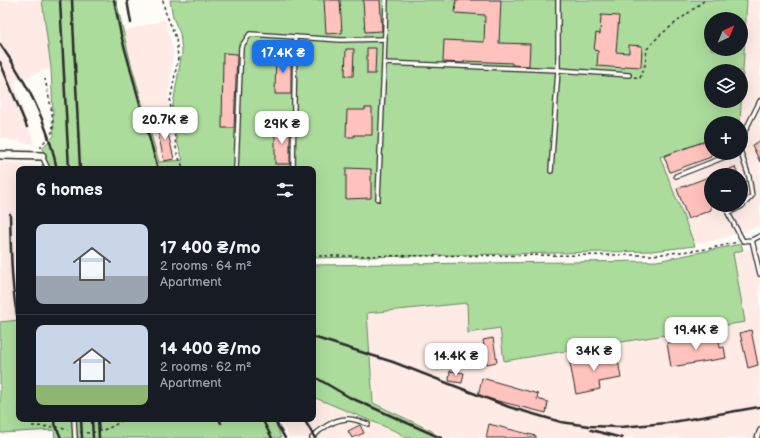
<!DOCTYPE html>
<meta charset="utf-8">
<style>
body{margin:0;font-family:"Balsamiq Sans",sans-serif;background:#242831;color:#f1f3f6;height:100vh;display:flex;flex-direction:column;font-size:15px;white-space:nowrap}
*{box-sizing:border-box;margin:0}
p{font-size:13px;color:#9ea1a6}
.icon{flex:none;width:22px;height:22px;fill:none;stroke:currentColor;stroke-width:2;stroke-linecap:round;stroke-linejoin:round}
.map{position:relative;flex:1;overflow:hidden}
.details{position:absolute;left:16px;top:166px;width:300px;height:256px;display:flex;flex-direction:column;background:#171b24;border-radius:8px;box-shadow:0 4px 16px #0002}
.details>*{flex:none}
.needle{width:26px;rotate:44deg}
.fabs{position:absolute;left:704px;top:12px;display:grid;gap:8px}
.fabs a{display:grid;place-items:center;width:44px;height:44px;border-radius:50%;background:#171b24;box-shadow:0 4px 16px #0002;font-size:20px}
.price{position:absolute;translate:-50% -34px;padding:0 9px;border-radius:8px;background:#fff;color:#222;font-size:13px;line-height:26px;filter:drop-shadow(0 1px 2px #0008)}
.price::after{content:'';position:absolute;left:50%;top:24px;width:12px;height:9px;margin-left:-6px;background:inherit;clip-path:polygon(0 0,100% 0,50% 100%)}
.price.current{background:#1a73e8;color:#fff}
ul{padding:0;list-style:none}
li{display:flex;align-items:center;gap:12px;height:100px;padding:0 20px}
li+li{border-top:1px solid #363941}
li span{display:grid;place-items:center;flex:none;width:112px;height:80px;border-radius:8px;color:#555}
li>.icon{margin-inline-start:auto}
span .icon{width:48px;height:48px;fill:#fffc;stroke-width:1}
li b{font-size:17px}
h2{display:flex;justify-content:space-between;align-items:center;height:48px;padding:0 20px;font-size:17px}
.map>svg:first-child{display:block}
.built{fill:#feebe5;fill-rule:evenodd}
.green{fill:#abdc9c;stroke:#6b8464;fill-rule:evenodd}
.building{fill:#ffc2bc;stroke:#2b2b2b}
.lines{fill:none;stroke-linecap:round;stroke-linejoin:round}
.service-casing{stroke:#2b2b2b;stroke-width:6}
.minor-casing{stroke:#2b2b2b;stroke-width:10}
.path{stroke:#2b2b2b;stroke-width:1.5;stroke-dasharray:3 3;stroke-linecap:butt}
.service{stroke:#fdfcf7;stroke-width:3.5}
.minor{stroke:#fdfcf7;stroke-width:7}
.rail{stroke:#2b2b2b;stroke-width:2.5}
</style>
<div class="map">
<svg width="760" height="438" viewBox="0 0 760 438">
<rect width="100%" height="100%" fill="#fdfcf7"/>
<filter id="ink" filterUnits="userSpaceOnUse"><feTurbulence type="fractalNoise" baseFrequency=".025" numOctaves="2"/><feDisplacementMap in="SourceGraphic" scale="8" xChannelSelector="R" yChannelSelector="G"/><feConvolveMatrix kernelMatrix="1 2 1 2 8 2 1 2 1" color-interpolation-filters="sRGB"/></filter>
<g filter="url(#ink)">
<g class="built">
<path d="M0,0H42L51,68L14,82L34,144L0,138Z"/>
<path d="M746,0H760V225L745,231L717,240L694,244L660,157L711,139V153H741L740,123ZM711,175H741V205H711Z"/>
<path d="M165,20L173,50L168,103L176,161L159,162L130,60L123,31Z"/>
<path d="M0,162L42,165V169H19V320L0,322Z"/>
<path d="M760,247V438H436L432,431L373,403L367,313L467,303L500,328L504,361L745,322L733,252Z"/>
<path d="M313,397L398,432L405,438H290L278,419H313Z"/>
</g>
<g class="green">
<path d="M42,0H116L130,60L159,162L183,160L177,142L172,110L182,52L180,33L173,18L170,0H747L740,123H711V139L660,157L695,246L652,251L313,258V169H42V165L44,162L43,147L54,136L51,68ZM711,19H741V49H711ZM711,71H741V101H711Z"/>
<path d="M741,244L743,250L733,253L745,322L504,361L500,328L468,333L467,303L367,313L373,403L432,431L436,438H405L398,432L313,397V265L657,261Z"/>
<path d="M19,320V419H274L281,438H55L54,430L0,433V322Z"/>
</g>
<g class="building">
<path d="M324,0H340L342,33L326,34Z"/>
<path d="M363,0H380L382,31L365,32Z"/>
<path d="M456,0H501L499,43L530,44L529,66L512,65V63L464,61V63L443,62L444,40L484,42L485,15L455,13Z"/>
<path d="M601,15L619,16L616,52L629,53V45L642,46L641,67L625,66V68L597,66L598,51L594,50L596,33L600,34Z"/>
<path d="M367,48H376L375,74H367Z"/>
<path d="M346,49H354L353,76H345Z"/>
<path d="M223,53L237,54L234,128H222Z"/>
<path d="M276,54H291V94H275Z"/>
<path d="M365,108H372V135H354V137H346L347,110H365Z"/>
<path d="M165,121L174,159L164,161L156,123Z"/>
<rect x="275" y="126" width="15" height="38"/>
<path d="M711,139V157L670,172L664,156Z"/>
<path d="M760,141V162L752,145Z"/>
<path d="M735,167L738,175H716V174Z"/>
<path d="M346,168L371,169V198L346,199Z"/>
<path d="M711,176V210L688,219L677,189Z"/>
<path d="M751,330L758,365L748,368L740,333Z"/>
<path d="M718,334L720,348L724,347L726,358L671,367L667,343Z"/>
<path d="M493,338L497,362L487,364L483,340Z"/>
<path d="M617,354L621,378L599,382L600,389L576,394L569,359L587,356V359Z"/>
<path d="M450,371L464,373L462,383L449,381Z"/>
<path d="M482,378L538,394L537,399L548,402L546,413L478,396Z"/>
<path d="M489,424L536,436V438H486Z"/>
<path d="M360,425L364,433L352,438L348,431Z"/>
</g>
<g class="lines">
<g class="service-casing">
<g id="service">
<path d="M384,63L558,70L629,75"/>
<path d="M741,147L745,131L760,101"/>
<path d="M741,153L749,177L752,196L742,206L728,213L743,241L752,240L760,236"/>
<path d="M42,156L48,169"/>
<path d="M236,169L241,47L250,34L341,40L385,39"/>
<path d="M293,169L295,37"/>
<path d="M551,171L558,70V0"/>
<path d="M676,176L735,153"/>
<path d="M378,199L384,63L386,0"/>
<path d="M752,240L760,274"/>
<path d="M74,419L75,438"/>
<path d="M312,438C320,429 333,420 346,419C352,418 362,422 368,424"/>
<path d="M757,438L760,430"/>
</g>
</g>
<g class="minor-casing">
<path id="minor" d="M0,155L42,156"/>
</g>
<g class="path">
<path d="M163,0L165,11L176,38L178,58L170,102L177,154L184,169"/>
<path d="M634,77L640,78L645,65L647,49L660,35L705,0"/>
<path d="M41,148V146L53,131L52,112L45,79"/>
<path d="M313,256L653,255L708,249L738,242"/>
<path d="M32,426L57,427L68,430"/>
<path d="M80,432C95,435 112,428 124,419"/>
</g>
<use href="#service" class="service"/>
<use href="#minor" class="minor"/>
<g class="rail">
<path d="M60,0L69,169"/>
<path d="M72,0L80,169"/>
<path d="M114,0L121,35L158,169"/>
<path d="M127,0L131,23"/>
<path d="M0,44C28,84 47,121 57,169"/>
<path d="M0,62L27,127"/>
<path d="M10,214C11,251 11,289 19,325"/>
<path d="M313,337L393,362L509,407L561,422L589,426L621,427L667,423L759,407"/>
<path d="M313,376L349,397L441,438"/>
<path d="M53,419L61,438"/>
<path d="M81,419L82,438"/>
<path d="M92,419L93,438"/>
<path d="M98,419L99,438"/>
<path d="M219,419L221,423"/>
<path d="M262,419L272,438"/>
<path d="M274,419L285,438"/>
<path d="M304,419L315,438"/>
<path d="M591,430L622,438"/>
</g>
</g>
</g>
</svg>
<div class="fabs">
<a><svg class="needle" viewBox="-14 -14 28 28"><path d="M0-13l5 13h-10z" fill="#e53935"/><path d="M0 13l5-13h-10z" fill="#9ea1a6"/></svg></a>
<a><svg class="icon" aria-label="layers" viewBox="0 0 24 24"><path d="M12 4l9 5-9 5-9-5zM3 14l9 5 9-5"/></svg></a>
<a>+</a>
<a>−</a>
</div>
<b class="price current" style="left:283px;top:74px">17.4K ₴</b>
<b class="price" style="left:165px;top:141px">20.7K ₴</b>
<b class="price" style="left:282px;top:145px">29K ₴</b>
<b class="price" style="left:696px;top:351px">19.4K ₴</b>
<b class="price" style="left:594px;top:372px">34K ₴</b>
<b class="price" style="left:456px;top:377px">14.4K ₴</b>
<section class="details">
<h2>6 homes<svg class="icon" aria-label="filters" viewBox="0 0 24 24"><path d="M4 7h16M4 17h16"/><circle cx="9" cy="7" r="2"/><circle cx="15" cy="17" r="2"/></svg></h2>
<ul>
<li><span style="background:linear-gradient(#c9d6e8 65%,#9aa5b1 0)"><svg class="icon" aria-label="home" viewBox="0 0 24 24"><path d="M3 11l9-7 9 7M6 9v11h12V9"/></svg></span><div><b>17 400 ₴/mo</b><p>2 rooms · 64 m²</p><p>Apartment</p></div></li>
<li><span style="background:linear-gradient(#c9d6e8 75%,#8fb573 0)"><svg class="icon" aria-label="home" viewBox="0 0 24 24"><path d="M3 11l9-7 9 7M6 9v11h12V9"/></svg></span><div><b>14 400 ₴/mo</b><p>2 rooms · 62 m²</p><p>Apartment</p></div></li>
</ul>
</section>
</div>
